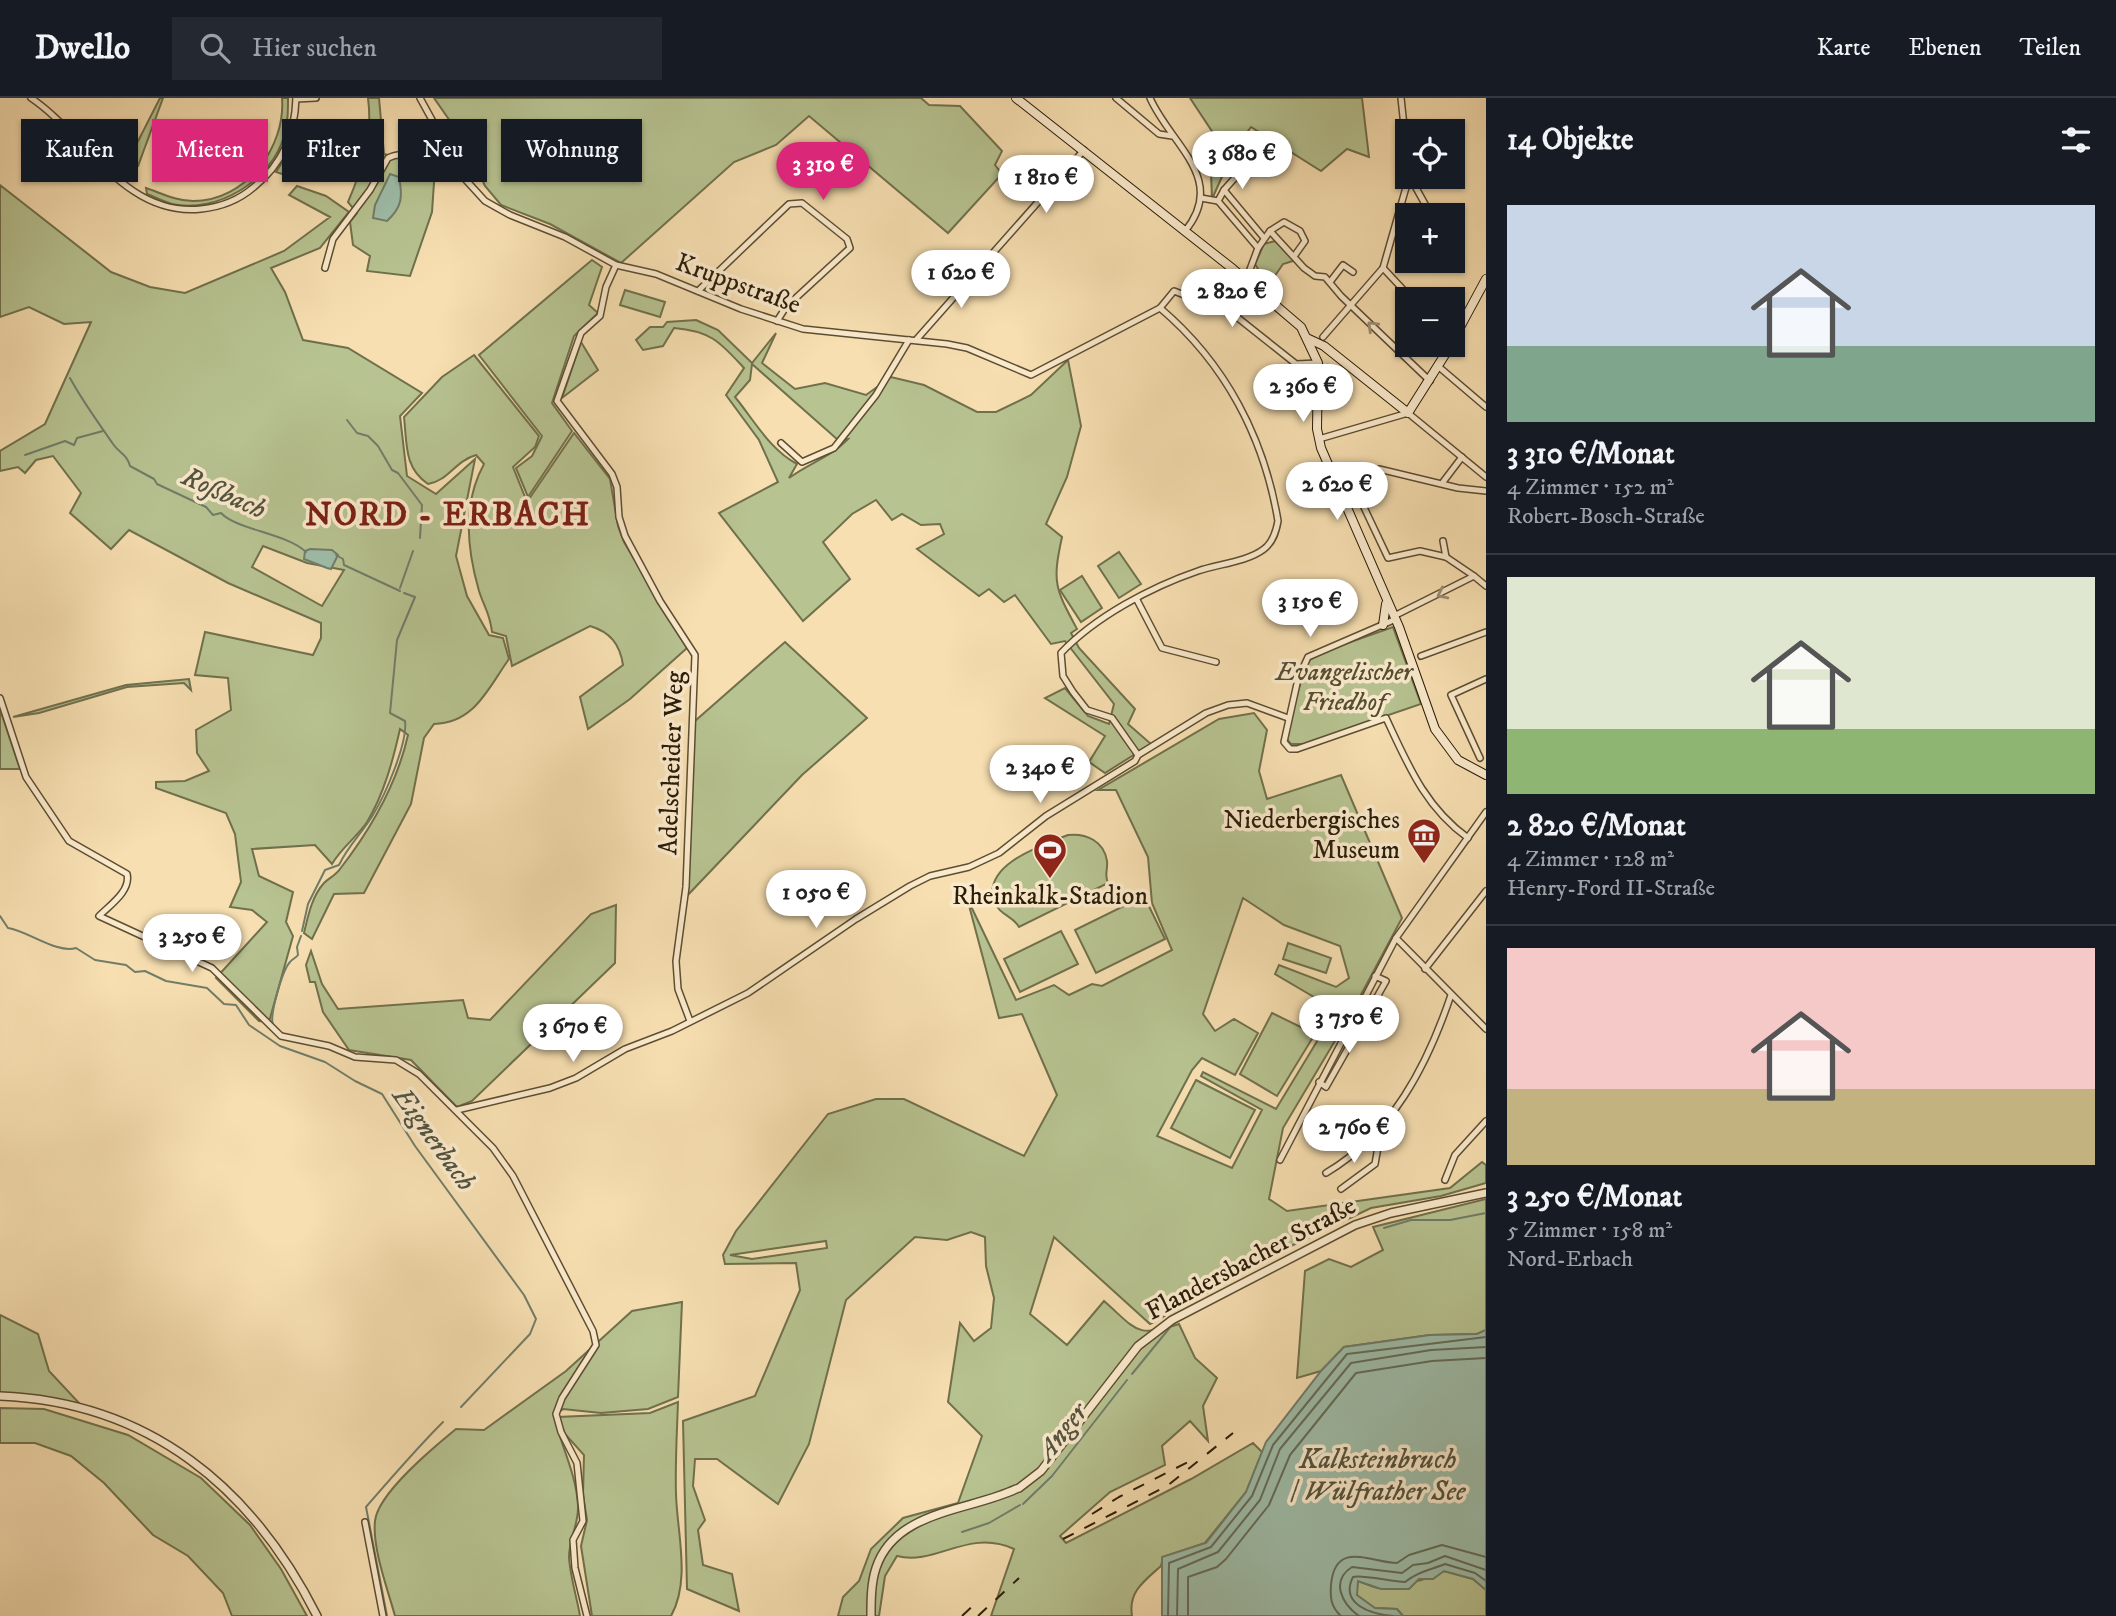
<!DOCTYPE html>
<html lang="de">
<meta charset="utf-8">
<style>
body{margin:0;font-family:"IM FELL DW Pica",serif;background:#242831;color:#f1f3f6;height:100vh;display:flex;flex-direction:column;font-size:26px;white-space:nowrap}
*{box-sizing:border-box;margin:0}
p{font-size:23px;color:#9ea1a6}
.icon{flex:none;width:38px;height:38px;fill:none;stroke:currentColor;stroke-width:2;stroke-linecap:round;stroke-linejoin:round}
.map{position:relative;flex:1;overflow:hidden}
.details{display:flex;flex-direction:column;background:#171b24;width:630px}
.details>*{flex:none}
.hud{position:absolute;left:21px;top:21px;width:665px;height:63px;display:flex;gap:14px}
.buttons{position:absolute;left:1395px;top:21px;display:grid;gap:14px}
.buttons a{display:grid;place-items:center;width:70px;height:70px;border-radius:0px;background:#171b24;box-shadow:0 2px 5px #0004;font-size:35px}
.price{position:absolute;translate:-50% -60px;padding:0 16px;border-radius:24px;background:#fff;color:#222;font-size:23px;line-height:46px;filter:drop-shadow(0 2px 4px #0008)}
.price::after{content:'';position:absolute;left:50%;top:42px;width:21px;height:16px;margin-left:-10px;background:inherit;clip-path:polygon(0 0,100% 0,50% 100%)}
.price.current{background:#db2777;color:#fff}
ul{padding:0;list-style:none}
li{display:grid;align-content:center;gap:14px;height:371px;padding:0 21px}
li+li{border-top:2px solid #363941}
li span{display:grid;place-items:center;height:217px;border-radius:0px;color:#555}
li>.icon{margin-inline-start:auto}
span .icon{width:126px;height:126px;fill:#fffc;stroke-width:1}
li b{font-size:30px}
h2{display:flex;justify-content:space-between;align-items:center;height:84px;padding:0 21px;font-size:30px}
.pill{padding:0 24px;border-radius:0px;background:#171b24;box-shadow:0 2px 5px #0004;font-size:24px;line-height:63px}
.pill.current{background:#db2777;color:#fff}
header{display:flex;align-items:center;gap:42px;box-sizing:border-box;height:98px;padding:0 35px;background:#171b24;border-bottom:2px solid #363941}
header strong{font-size:33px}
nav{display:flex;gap:38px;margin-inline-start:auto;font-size:24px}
.search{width:490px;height:63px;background:#242831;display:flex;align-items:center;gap:18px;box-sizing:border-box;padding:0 24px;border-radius:0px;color:#9ea1a6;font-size:26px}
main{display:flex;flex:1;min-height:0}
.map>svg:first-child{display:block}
.green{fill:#b7c391;stroke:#70704c;stroke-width:2;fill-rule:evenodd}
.water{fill:#9ebda9;stroke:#707d69;stroke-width:2}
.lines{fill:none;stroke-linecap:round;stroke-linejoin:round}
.shore{stroke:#646c58;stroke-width:2}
.stream{stroke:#707d69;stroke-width:2}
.minor-casing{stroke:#5d4d32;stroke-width:8}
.tertiary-casing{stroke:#5d4d32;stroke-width:10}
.secondary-casing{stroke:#2a1c08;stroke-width:10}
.minor{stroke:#faeacc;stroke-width:5}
.tertiary{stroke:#faeacc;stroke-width:7}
.secondary{stroke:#faeacc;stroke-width:8}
.rail{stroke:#2a1c08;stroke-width:2;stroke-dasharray:12 12;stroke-linecap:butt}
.oneway{stroke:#9c8d74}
.labels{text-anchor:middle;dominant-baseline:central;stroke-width:7;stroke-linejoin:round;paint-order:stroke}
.street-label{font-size:26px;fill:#2a1c08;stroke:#faeacc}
.park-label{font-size:26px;font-style:italic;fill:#544e31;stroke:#faeacc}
.poi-label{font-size:26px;fill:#2a1c08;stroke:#faeacc;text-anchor:end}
.water-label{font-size:28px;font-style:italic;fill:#535440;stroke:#faeacc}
.district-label{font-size:33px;font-weight:bold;letter-spacing:2px;fill:#7a1f14;stroke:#faeacc}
</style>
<header>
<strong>Dwello</strong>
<div class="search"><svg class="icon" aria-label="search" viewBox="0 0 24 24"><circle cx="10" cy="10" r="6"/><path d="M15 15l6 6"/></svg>Hier suchen</div>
<nav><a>Karte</a><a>Ebenen</a><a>Teilen</a></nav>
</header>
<main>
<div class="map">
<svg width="1486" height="1518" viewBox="0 0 1486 1518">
<rect width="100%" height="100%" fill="#f7dfb1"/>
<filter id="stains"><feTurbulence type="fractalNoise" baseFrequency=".00286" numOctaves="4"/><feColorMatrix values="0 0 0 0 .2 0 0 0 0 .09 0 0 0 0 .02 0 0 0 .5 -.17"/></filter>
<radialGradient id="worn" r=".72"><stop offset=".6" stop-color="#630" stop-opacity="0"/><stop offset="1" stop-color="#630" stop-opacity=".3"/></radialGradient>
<g class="green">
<path d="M160,0H163L138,68L123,70L109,55L108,48L131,57Z"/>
<path d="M282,0H288C288,13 288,25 284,38C272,82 217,116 172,106C164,104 155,99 147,96L146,90C161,95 176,103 193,103C246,103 286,49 282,0Z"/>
<path d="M368,0H379L384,56L435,70L432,114L410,178L367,173L370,158L353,147L350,124L357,115L348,104C363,69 373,38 368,0Z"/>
<path d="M434,0H921L929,7L960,8L1002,53L995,67L1002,76L948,135L809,18L776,47L734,64L621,165L550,126L501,107L485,88L466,46Z"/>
<path d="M1190,0H1362L1369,59L1347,51L1321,73L1251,29L1234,52L1212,101L1211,74L1219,44Z"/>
<path d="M291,51L311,57L300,82L276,74Z"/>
<path d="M0,87L111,174L150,189L185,195L284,153L330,119L289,97L297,88L326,98L349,114L320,150L271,170L285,194L303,242L348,250L422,295L400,318L407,378L436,396L475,361L456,458L467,498L489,537L503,540L509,561C488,590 475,625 434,626L424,640L411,706L364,795L334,796L312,841L304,835C308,818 312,798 324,785C329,780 336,777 340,771C371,731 397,686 408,637L400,631C393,662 384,696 367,724C357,739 341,750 332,766L315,747L252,751L259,778L293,794L286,824L293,838L269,924L259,923L216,880L267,824L252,812L230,809L241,784L235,736L226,715L156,690V684L185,683L209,673L197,655L196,632L231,612L228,580L195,577L205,534L313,557L321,540V525L228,485L129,432L111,451L70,415L81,395L53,358L36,362L25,375L18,369L0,373V353L45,326L91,224L64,226L29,209L0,219ZM263,448L307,465L344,472L322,508L252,469Z"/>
<path d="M1275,143L1296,162L1283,166L1268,188L1255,166L1264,146Z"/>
<path d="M592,162L602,169L589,207L598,215L574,238L552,305L572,333L528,399L516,370L532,358L542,338L479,257Z"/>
<path d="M625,192L665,204L660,219L620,207Z"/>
<path d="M696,222L718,232L752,265L776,235L762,265L795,291L825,285L866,297L891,279L924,287L977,314H996L1031,297L1068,262L1081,328L1067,379L1046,426L1062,439C1052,485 1055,490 1077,531L1071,535L1079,550L1135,611L1128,626L1151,646L1105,675L1089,664L1105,638L1045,600L1065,590L1088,618L1109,626L1114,606L1065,543L1051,546L1015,497L1004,504L989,491L979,498L917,451L944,436L940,426L921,427L902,416L892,422L876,402L852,416L823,444L850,481L803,523L719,415L778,384L759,342L726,297L744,270C720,244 711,233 674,230L663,248L643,252L636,242L650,229H663L667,224ZM752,266L838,342L848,341C831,359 809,365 789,380L797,366C770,352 754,322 735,299L750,282Z"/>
<path d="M581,244L598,272L562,300Z"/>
<path d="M474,257L539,338L535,349L513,369L527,404L574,335L610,381L618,428L624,444L687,550L630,601L588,631L580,599L623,567C620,546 610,534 590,528L512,568L506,538L492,534C490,515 484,509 479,493C467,451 462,406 484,366L476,357C455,363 448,383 428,386C404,370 407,346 404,319L442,279Z"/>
<path d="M1119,454L1141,486L1119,500L1098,468Z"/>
<path d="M1082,478L1102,510L1081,524L1060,492Z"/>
<path d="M1393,529L1421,606L1304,646H1291L1287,641L1290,617L1308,563L1325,553Z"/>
<path d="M785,544L867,620L802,677L685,800L695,623Z"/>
<path d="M189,581L191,592L184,585L127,589L39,615L13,619L126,587Z"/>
<path d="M0,611L20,671H0Z"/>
<path d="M1254,615L1267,632L1259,673L1267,701L1341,677L1402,820L1348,921L1283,1030L1269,1101L1287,1113L1450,1090L1482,1064L1486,1067V1085L1441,1098L1371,1110L1293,1147L1150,1226L1054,1139L1030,1216L1067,1247L1104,1203C1136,1231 1136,1241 1179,1226L1195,1260L1217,1280L1203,1308L1208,1343L1190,1323L1162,1348L1165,1367L1110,1394L1060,1438L1066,1445L1191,1381L1253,1345L1262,1354L1246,1394L1205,1445L1163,1459L1161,1468C1144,1483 1128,1494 1132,1518H991L1014,1451C968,1430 936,1468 897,1458L885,1478L879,1518H838L843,1499L859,1483L871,1451L903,1420L958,1405L982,1338L948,1304L960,1225L974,1243L991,1230L994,1200L986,1168L985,1139L971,1134L947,1142L915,1139L846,1202L809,1346L778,1406L717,1361H695L693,1388L705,1422L698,1432L703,1467L732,1476L739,1513L687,1491L683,1323L755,1298L800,1192L796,1165L725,1166L723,1157L736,1133L828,1016L876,1001H904L1024,1058L1057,997L1022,916L999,920L967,800L1016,902L1054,887L1069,897L1092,886L1102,888L1172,852L1152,805L1148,759L1116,692H1098L1219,621ZM1243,800L1284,827L1340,848L1349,880L1336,889L1279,867L1275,876L1336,912L1276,1011L1203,974L1201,978L1262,1012L1232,1070L1157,1038L1192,972L1202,960L1235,977L1258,935L1234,921L1215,933L1203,916ZM826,1143L827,1150L752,1161L730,1157Z"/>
<path d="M1068,737C1086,735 1104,743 1107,763C1108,772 1104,777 1108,785L1019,829C1013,818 999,817 994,803C982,766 1043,747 1068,737Z"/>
<path d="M1144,798L1165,841L1096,875L1075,832Z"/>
<path d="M616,807L615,865L472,1003L457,1009L411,962L349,952L323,914L315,884H310L306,867L311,853L322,886L338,911L463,902L468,920L490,922L591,816Z"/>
<path d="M1061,833L1078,866L1020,894L1004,861Z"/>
<path d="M1288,845L1331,860L1326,875L1283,861Z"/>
<path d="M1272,915L1315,936L1277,998L1240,976Z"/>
<path d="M1196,982L1255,1012L1230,1060L1171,1030Z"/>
<path d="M1486,1101V1232L1477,1236L1430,1237L1344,1249L1321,1273L1297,1280L1305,1173L1329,1161L1351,1169L1383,1152L1373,1129Z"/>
<path d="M682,1204L678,1299L648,1311L601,1315L563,1311L554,1318C561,1348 576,1375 578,1407C579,1426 569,1441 569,1459C570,1478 577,1500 580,1518H395C388,1492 372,1450 375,1423C378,1395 434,1349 456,1331L484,1332L566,1273L632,1213Z"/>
<path d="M0,1217L38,1236L49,1273L80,1306L0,1295Z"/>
<path d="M678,1304C677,1334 675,1365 676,1396C677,1435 691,1482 671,1518H592L581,1448L587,1422L583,1397L584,1357L565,1336L558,1319L650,1315Z"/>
<path d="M0,1310L44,1311L128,1337L201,1380L250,1427L281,1471L307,1518H232L223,1495L188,1458L153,1437L104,1385L71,1358L35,1345H0Z"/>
<path d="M1444,1473L1473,1481L1486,1492V1518H1403L1397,1511L1374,1510L1356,1497L1358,1483C1364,1485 1372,1489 1379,1490C1390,1492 1435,1479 1444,1473Z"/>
</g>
<g class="water">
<path d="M390,76L399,79C403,99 402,109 387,123L373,120L375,107Z"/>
<path d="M310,451L332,452L338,457L331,471L327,470L304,461L305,453Z"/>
<path d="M1486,1232V1492L1473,1481L1444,1473L1433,1481H1419L1409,1491H1381L1358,1483L1357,1497L1375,1510L1397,1511L1403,1518H1162V1459L1206,1445L1246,1394L1266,1344L1321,1273L1344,1249L1430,1237L1477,1236Z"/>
</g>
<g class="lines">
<g class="shore">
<path d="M1168,1518L1169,1465L1211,1449L1252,1398L1273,1347L1347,1256L1486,1239"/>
<path d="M1177,1518L1178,1471L1218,1454L1260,1402L1280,1351L1351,1265L1431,1252L1486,1249"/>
<path d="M1188,1518V1479L1217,1469L1226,1461L1269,1407L1290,1357L1356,1275L1432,1263L1486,1260"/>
<path d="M1341,1518C1331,1509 1330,1500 1331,1487C1335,1441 1371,1465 1397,1465L1409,1457L1442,1447L1486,1459"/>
<path d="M1359,1518C1342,1506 1330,1483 1352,1469L1402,1475L1413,1467L1428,1465L1445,1458L1486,1472"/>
<path d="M1393,1518C1372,1516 1339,1507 1353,1479C1360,1476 1393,1484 1405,1484C1417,1474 1430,1472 1445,1466L1475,1475L1486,1483"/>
</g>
<g class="stream">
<path d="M70,280C83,304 98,324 113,346C119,355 127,356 130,368L154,381L157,386L206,409L213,417L221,415C237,432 286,435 306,454"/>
<path d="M347,322L357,335L368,338L378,348L392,372L398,375L422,407L420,440"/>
<path d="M25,357L65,343L74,347L77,340L103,333"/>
<path d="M336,457L343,461L344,467L400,493"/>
<path d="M400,490L413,453"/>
<path d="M0,818L8,830C28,833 57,856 76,850L95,862L126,867L135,874L145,873L166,883L207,890L224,906L236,907L249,927L280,948L325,964L355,983L382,996L415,1048L524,1197L536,1221L530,1236L461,1309"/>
<path d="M302,833L308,806L325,772L339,767C348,748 362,735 373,717C385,697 408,645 405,623L390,615L397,542L415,499L404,495"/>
<path d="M273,927C269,917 283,871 290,864C292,861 296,860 298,857L297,849L301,838"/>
<path d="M1384,1130L1411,1122H1450L1486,1115"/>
<path d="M1132,1276L1172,1227"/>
<path d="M1023,1406L1052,1378L1127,1282"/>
<path d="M962,1434L989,1425L1020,1407"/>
<path d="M387,1518L366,1409C392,1379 416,1351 443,1324"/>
</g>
<g class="minor-casing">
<g id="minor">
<path d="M31,0C86,37 124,119 201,111C221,109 239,102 254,89C283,66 295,36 296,0"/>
<path d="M420,0L464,80L485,103L510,117L565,139L616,167L656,176L741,211L803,231L947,246L967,250L1031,277L1160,210L1174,193L1233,216L1296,266L1318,265"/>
<path d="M1116,0L1159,36L1172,38"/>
<path d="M1150,0C1170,46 1228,81 1185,133"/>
<path d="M1401,0L1407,56"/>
<path d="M296,1L316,0"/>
<path d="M1410,79L1431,117"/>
<path d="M1224,92L1241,73L1256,68"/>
<path d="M1201,100L1218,103L1224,92L1264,140"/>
<path d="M1218,103L1258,150"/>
<path d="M1270,133L1284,124L1300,133L1305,143L1295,157"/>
<path d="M616,167L606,189L600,218L581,235L557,303L612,376L617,389L619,419L625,438L660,503L695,557L686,789L676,863L678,891L690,923"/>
<path d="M325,170L333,141L370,92L388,60C410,48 431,73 453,63"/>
<path d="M1383,170L1412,201"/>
<path d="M1246,182L1258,150L1270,133L1304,170L1315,178L1325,179L1341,198L1430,283"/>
<path d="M1330,184L1343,167L1353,174"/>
<path d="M698,193L789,106L802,105L847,141L850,150L786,209L777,223"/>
<path d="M1323,239L1383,170L1409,79"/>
<path d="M916,242L1084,52"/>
<path d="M1439,269L1486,309"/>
<path d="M1319,341L1408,315L1486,379"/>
<path d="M781,345L802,364L834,350L876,297L909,242"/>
<path d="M1443,384L1462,359"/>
<path d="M1443,443L1446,459"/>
<path d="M1474,478L1446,459L1420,453L1388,460L1352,384L1379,371L1458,390L1486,393"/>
<path d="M1137,502L1162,550L1216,564"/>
<path d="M1394,518L1474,478L1486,488"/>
<path d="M1396,521L1308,559L1298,581L1284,644L1290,651H1297L1386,620C1408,667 1425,709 1468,740"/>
<path d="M1421,558L1486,534"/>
<path d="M0,600L26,679L69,743L127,776C131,793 110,807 99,818L212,870L281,938L329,948L355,959L396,962L419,976L493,1050L513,1078L593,1233L596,1247L562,1300L556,1316L561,1334L577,1365L583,1423L573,1442L575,1470L587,1518"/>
<path d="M1138,657L1112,620L1087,612L1073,594L1063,578L1061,555C1095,519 1151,489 1198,473C1218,466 1247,464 1264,451C1273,444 1276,434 1278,423C1264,339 1225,265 1160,210"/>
<path d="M1480,660L1451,597L1486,581"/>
<path d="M1396,840L1486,931"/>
<path d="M1425,871L1486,793"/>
<path d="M1319,984L1326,989L1386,883L1375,878"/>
<path d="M457,1012L550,990L576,980L625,951L672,933L748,895L856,821L910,788L930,778L969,769L999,755L1046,718L1135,663L1138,657L1206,615L1228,607L1247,605L1288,620"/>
<path d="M1280,1062L1396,840L1486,714"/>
<path d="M1326,1075C1392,1036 1427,968 1451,897"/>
<path d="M1445,1082L1455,1057L1486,1023"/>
<path d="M1341,1091L1375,1066L1378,1049L1373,1041"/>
<path d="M365,1424L383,1518"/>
</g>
</g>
<g class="tertiary-casing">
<g id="tertiary">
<path d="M0,1298C149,1304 252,1389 317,1518"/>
<path d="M1019,1390L1041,1373L1138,1248L1172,1222L1355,1127L1391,1115L1486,1095"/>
<path d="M871,1518C871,1502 871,1485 876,1470C895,1412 970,1413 1016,1391"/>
</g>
</g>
<g class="secondary-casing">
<g id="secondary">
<path d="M1016,0L1233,171L1301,229L1318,265L1317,331L1321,350L1399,529L1435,631L1458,662L1486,677"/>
<path d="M1309,241L1324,248L1408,315L1451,247"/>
<path d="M1452,244L1486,181"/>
<path d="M1383,527L1386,506"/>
</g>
</g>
<use href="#minor" class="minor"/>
<use href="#tertiary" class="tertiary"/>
<use href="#secondary" class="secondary"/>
<g class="rail">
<path d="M1092,1416L1119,1399L1190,1363"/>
<path d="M1063,1441L1167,1388L1233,1335"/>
<path d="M962,1518L976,1505"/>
<path d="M978,1518L1019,1480"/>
</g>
</g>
<defs><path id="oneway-chevron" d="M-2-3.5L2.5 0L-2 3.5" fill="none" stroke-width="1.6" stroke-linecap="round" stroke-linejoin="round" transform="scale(1.75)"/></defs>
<g class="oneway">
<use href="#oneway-chevron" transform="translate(1372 228) rotate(-136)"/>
<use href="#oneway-chevron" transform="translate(1442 496) rotate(154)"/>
</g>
<defs>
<g id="museum-pin" transform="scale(1.75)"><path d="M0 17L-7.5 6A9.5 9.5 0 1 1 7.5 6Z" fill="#8f2418" stroke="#faeacc"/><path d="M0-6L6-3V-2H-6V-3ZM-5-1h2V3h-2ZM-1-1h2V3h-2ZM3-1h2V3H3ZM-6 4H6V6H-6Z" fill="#fff"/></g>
<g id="stadium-pin" transform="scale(1.75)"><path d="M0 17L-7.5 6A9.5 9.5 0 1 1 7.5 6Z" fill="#8f2418" stroke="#faeacc"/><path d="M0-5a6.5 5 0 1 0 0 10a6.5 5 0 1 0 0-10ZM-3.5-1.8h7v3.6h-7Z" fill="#fff"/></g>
</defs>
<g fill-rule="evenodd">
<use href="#museum-pin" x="1424" y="737"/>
<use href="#stadium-pin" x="1050" y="752"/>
</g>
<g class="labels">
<g class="street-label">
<text transform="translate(738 186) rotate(20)">Kruppstraße</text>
<text transform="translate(672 665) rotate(-88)">Adelscheider Weg</text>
<text transform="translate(1251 1161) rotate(-28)">Flandersbacher Straße</text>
</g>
<g class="park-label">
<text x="1344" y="574">Evangelischer<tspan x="1344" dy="30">Friedhof</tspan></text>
</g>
<g class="poi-label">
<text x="1400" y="722">Niederbergisches<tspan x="1400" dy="30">Museum</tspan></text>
<text x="1050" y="798" text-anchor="middle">Rheinkalk-Stadion</text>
</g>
<g class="water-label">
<text transform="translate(224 395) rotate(24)">Roßbach</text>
<text transform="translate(434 1041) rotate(54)">Eignerbach</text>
<text transform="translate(1062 1334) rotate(-52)">Anger</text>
<text x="1378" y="1361">Kalksteinbruch<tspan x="1378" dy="32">/ Wülfrather See</tspan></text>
</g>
<g class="district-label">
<text x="448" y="417">NORD - ERBACH</text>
</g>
</g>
<rect width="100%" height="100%" filter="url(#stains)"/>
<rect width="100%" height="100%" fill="url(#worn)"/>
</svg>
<div class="buttons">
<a><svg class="icon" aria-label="locate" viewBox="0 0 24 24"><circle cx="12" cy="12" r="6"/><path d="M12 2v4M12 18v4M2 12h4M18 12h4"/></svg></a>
<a>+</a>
<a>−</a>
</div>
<b class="price" style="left:1242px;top:93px">3 680 €</b>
<b class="price current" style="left:823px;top:104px">3 310 €</b>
<b class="price" style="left:1046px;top:117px">1 810 €</b>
<b class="price" style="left:961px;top:212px">1 620 €</b>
<b class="price" style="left:1232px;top:231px">2 820 €</b>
<b class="price" style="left:1303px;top:326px">2 360 €</b>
<b class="price" style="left:1337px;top:424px">2 620 €</b>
<b class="price" style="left:1310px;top:541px">3 150 €</b>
<b class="price" style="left:1040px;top:707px">2 340 €</b>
<b class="price" style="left:816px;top:832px">1 050 €</b>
<b class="price" style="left:192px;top:876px">3 250 €</b>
<b class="price" style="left:1349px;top:957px">3 750 €</b>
<b class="price" style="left:573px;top:966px">3 670 €</b>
<b class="price" style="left:1354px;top:1067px">2 760 €</b>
<div class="hud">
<a class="pill">Kaufen</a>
<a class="pill current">Mieten</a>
<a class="pill">Filter</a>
<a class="pill">Neu</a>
<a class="pill">Wohnung</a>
</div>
</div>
<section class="details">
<h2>14 Objekte<svg class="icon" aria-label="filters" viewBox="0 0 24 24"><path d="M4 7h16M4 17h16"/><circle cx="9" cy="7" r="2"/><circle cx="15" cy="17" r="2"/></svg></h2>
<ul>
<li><span style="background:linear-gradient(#c9d6e8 65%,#7fa58c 0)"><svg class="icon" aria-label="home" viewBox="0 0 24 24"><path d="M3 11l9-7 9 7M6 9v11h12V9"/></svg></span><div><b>3 310 €/Monat</b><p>4 Zimmer · 152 m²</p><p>Robert-Bosch-Straße</p></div></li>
<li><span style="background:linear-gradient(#dfe7d0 70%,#8fb573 0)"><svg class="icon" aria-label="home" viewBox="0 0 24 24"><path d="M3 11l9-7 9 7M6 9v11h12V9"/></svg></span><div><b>2 820 €/Monat</b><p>4 Zimmer · 128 m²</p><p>Henry-Ford II-Straße</p></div></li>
<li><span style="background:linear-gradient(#f6c9c9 65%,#c2b280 0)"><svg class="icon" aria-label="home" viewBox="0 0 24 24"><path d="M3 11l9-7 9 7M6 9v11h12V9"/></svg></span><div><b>3 250 €/Monat</b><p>5 Zimmer · 158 m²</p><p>Nord-Erbach</p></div></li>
</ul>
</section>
</main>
